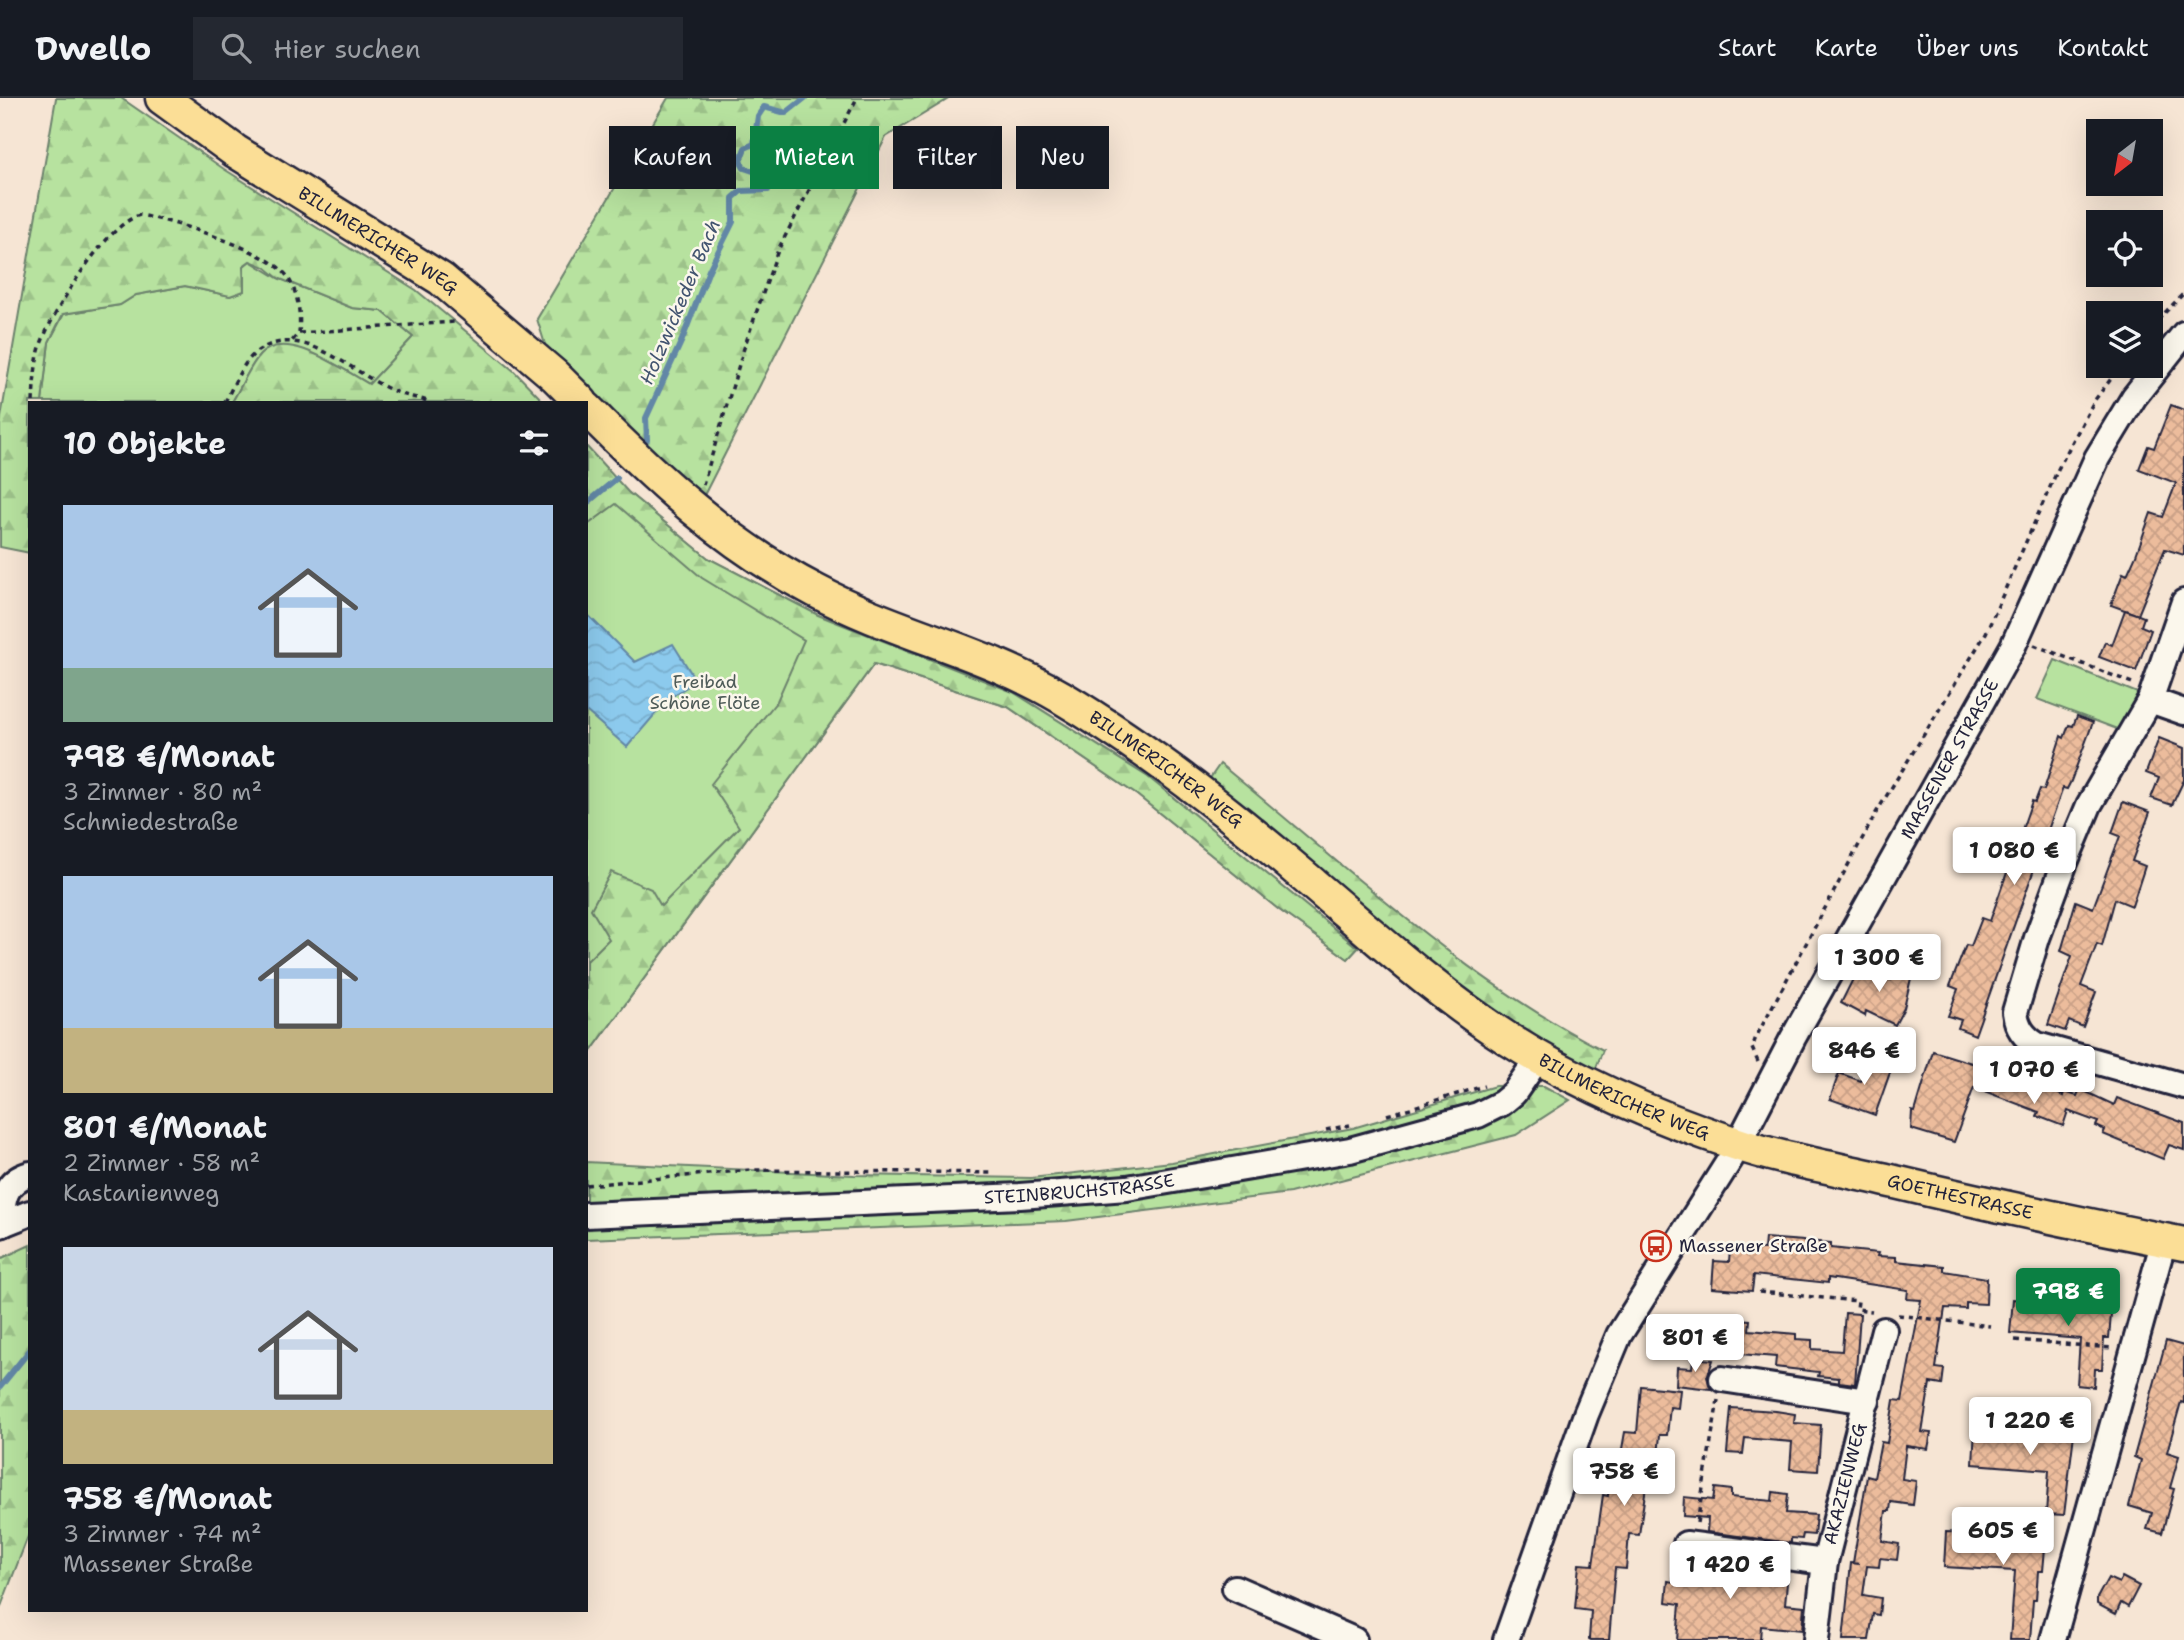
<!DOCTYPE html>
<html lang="de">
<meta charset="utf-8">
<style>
body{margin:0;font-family:"Shantell Sans",sans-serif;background:#242831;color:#f1f3f6;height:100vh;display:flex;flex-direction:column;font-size:26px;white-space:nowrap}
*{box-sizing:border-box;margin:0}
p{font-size:23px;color:#9ea1a6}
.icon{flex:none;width:38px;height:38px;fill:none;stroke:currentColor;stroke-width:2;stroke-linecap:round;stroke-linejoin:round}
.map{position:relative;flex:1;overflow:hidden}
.drawer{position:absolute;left:28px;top:303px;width:560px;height:1211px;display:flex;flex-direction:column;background:#171b24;border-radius:0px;box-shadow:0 7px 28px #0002}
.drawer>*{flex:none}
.guide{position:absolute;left:609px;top:28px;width:665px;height:63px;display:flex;gap:14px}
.needle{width:46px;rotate:211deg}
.fabs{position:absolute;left:2086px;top:21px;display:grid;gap:14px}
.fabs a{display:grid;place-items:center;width:77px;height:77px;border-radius:0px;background:#171b24;box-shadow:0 7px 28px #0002;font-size:35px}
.price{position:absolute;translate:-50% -60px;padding:0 16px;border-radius:7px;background:#fff;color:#222;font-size:23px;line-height:46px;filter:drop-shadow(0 2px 4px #0008)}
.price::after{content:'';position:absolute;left:50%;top:42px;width:21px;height:16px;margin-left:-10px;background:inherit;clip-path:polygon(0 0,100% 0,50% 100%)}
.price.current{background:#0b8043;color:#fff}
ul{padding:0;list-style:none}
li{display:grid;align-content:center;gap:14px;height:371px;padding:0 35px}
li span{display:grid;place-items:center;height:217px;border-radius:0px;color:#555}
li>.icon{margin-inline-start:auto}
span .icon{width:126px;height:126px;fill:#fffc;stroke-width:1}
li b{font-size:30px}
h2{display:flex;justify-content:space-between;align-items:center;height:84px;padding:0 35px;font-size:30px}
.chip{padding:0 24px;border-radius:0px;background:#171b24;box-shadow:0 7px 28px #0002;font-size:24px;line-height:63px}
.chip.current{background:#0b8043;color:#fff}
header{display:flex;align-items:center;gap:42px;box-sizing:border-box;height:98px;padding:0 35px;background:#171b24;border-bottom:2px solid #363941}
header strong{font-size:33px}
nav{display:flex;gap:38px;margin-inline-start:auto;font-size:24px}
.search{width:490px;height:63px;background:#242831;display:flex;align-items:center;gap:18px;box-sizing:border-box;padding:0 24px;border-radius:0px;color:#9ea1a6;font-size:26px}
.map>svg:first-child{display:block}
.green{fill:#b7e29f;stroke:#6c826d;stroke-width:2}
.forest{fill:url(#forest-firs);stroke:#6c826d;stroke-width:2}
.water{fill:url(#water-waves);stroke:#6287a6;stroke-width:2}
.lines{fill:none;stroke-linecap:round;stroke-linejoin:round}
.stream{stroke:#6287a6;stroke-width:6}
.building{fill:url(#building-cross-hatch);stroke:#22223b;stroke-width:2}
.minor-casing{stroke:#22223b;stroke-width:30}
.major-casing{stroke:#22223b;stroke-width:37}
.path{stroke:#22223b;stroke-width:3.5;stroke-dasharray:5 5;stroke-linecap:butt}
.minor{stroke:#fbf7ec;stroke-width:24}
.major{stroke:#fbde96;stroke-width:32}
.labels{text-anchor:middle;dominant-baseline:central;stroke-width:5;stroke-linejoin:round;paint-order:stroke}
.street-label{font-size:18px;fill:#22223b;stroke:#fbf7ec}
.park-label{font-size:18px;fill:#4f5c59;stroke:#fbf7ec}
.poi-label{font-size:18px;fill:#22223b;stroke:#fbf7ec;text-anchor:start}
.water-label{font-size:19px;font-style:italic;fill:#425470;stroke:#fbf7ec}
</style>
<header>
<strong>Dwello</strong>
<div class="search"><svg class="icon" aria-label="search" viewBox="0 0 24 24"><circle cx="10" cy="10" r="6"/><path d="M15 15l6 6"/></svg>Hier suchen</div>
<nav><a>Start</a><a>Karte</a><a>Über uns</a><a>Kontakt</a></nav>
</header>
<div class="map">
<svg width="2184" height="1542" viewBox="0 0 2184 1542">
<defs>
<pattern id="forest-firs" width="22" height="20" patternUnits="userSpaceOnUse" patternTransform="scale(1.75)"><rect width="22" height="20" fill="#b7e29f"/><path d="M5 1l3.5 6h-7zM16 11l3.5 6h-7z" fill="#9dc28a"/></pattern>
<pattern id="water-waves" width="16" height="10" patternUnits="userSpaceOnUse" patternTransform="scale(1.75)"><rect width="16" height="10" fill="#8ccaed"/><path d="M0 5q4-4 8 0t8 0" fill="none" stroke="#78adcc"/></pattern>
<pattern id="building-cross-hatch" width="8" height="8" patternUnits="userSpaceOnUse" patternTransform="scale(1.75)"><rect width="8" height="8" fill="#ecbc9c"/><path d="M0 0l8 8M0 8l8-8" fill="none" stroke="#caa187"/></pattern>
</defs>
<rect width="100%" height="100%" fill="#f6e5d4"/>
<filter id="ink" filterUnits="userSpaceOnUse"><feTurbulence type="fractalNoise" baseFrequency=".0143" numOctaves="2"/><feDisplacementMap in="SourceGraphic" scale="14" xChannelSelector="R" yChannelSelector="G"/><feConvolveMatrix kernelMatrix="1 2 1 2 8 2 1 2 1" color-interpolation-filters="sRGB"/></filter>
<g filter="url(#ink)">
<g class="green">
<path d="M250,163L278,180L352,210L382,213L413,239L369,286C343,272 286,230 260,257C249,269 241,290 232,304H42L49,244L64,216L120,207L136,197L185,188L230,198L244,193V168Z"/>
<path d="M629,395L708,460L818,517L1013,594L1148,679L1358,850L1348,861L1278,811L1137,697L1008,609L874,566L586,960V428Z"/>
<path d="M2055,562L2140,596L2117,631L2037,601Z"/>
</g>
<g class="forest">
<path d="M56,0H121L224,71L416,192L514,273L544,304H232C241,290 249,269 260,257C286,229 343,272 369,286L413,239L382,213L352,210L278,180L265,169L250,163L243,168L244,193L230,198L185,188L136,197L120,207L63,216L49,244L42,304H30V455L0,449V325Z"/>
<path d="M668,0H950L886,39L695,415L555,278L537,221Z"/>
<path d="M586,348L629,395L708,460L818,517L1013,594L1148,679L1358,850L1348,861L1278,811L1137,697L1008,609L874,566L586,960V864L609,841L591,811L611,774L651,791L661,808L739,729L711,686L777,603L804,542L702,480L616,406L586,428Z"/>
<path d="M1220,666C1343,766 1462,880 1603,952L1595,972L1518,932L1410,857L1206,686Z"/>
<path d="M1495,988H1544L1570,1002L1516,1037L1290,1095L1066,1123L586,1141V1064L854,1077L1031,1080L1172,1064L1353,1030Z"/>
<path d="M30,1147V1433L0,1511V1161Z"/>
</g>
<path class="water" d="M586,515L635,564L673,546L696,583L668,601L627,649L586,613Z"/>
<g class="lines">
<g class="stream">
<path d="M647,342L646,320L682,242L709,172L733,124V100L741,93L768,92V84L759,75L744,70L740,63L745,50L754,46L758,18L764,9L786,15L805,0"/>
<path d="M586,406L617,380"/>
<path d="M0,1289L30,1252"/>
</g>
</g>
<g class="building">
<path d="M2171,307L2184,312V457L2165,451L2138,517L2111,507L2123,475L2127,477L2136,457L2151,415L2163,419L2176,385L2139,371L2148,348L2154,350Z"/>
<path d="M2125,512L2144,519L2141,528L2151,532L2136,573L2099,559L2105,544L2112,547Z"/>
<path d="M2077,618L2093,624L2089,635L2071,683L2067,691L2063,690L1975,937L1958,930L1961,922L1948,918L1958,891L1950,888L1966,847L1971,848L1982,820L1990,823L2032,703L2035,704L2040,691L2044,692L2061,638L2064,640L2069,627L2073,628Z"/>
<path d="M2159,640L2184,650V682L2172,707L2151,700L2159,680L2146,675Z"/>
<path d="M2123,704L2150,714L2132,763L2145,768L2132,808L2115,801L2102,848L2097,846L2081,888L2096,894L2083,929L2069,923L2065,933L2048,927L2072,858L2061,853L2076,803L2093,810L2120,738L2112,735Z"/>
<path d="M1860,867L1891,882L1898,869L1912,876L1904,910L1895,927L1866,913L1865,918L1841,905Z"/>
<path d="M1933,953L2033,984L2063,998L2064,994L2077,998L2080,991L2114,1007L2117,1000L2184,1025V1052L2169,1047L2163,1061L2103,1036L2105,1032L2096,1028L2098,1024L2068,1013L2063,1028L2037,1018L2039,1014L1974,989L1954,1044L1911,1031L1912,1013L1915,1014Z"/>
<path d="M1870,958L1893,966L1875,1017L1830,1001L1839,975L1861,983Z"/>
<path d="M1765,1140L1831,1145V1150L1878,1155L1877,1158L1896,1159V1163L1944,1168V1173L1987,1180L1986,1206L1966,1205V1211L1945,1210L1936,1270L1944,1271L1942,1287L1930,1285L1922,1334L1931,1335L1928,1351L1906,1348L1902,1381L1916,1383L1913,1407L1891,1404L1890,1413H1886L1882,1443L1899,1446L1897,1462L1880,1460L1879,1469L1867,1468L1863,1497L1881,1500L1879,1517L1873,1516L1869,1542H1843L1851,1465L1859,1466L1853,1465L1867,1378L1874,1380L1881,1344L1887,1345L1894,1302L1902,1303L1921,1202L1907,1201L1908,1192L1828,1180V1185L1754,1177L1752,1193L1712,1190L1714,1163L1729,1164L1730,1150L1764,1151Z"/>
<path d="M2038,1200L2112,1205L2109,1240H2104L2102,1271H2095L2094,1289L2077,1287L2080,1241L2010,1235L2013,1201L2037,1203Z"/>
<path d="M1845,1215L1860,1216L1855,1286L1839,1284V1280L1818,1278L1819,1274L1775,1269L1776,1259L1704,1253L1706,1219L1750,1222L1749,1232L1796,1236V1241L1812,1242V1251L1842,1253Z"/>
<path d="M2166,1243L2184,1248V1305L2181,1304L2167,1354L2179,1358L2170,1390L2174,1391L2162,1435L2147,1431L2152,1415L2129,1408L2141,1362L2134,1359Z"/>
<path d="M1693,1260L1713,1262L1707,1279L1711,1291L1676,1287L1677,1269L1692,1270Z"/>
<path d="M1641,1288L1680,1292L1678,1310L1670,1309L1667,1337H1660L1657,1368L1652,1367L1651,1382L1647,1381L1639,1437L1629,1436L1626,1471L1615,1470L1609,1542H1591L1589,1541L1591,1513L1575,1511L1579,1466L1593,1467L1603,1397L1608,1398L1610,1378L1617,1379L1625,1334L1637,1335Z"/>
<path d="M1731,1310L1776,1313L1795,1316L1794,1325L1821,1327L1818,1373L1790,1371L1792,1344L1745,1340L1743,1356L1727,1355Z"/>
<path d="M1975,1330L2074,1336L2064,1417L2046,1416L2049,1372L1973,1366Z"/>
<path d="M1715,1390L1731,1392V1399L1772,1403L1773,1394L1788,1396L1786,1415L1816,1417L1814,1437L1803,1436L1802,1441L1791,1440V1445L1707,1434L1708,1420L1683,1418L1684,1399L1713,1402Z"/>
<path d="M1946,1434L2046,1439L2043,1473H2038L2036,1502H2033L2030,1542H2010L2015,1473L1944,1469Z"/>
<path d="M1675,1456L1684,1461L1788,1474L1785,1506L1804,1508L1802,1532L1761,1528L1760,1542H1677L1680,1506L1666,1504L1668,1483L1673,1484Z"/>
<path d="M2122,1479L2139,1488L2128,1509L2121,1505L2116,1516L2097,1506V1500L2108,1480L2119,1485Z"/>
</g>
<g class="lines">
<g class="minor-casing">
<g id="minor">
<path d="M2184,504L2150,602L2089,707L2064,767L2037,840L2015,914C2017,930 2024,939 2037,947L2184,988"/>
<path d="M2150,602L2184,614"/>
<path id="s1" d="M586,1117L1020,1098L1127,1090L1350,1052L1478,1017L1502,1005L1514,995L1539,959"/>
<path d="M3,1126C1,1102 5,1083 30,1076"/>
<path d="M0,1127L30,1115"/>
<path d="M1722,1281L1867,1303"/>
<path d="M1686,1446L1825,1464"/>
<path d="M1235,1490L1354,1542"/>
<path id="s2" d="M1506,1542L1586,1316L1619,1237L1731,1060L1793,940L2013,548L2097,360L2134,299L2184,236"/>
<path id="s3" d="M1816,1542L1825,1464L1884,1232"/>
<path d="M2053,1542L2164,1142"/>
</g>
</g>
<g class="major-casing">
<g id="major">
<path id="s4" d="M162,0L235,53L441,181L555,278L581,304"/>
<path id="s5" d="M586,310C656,381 727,447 816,493C895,535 984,553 1061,599C1148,651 1229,714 1306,780C1372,836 1435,894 1508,941C1577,985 1656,1019 1734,1045C1786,1063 1842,1071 1895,1084C1991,1107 2087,1127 2184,1146"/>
</g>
</g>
<g class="path">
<path d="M2151,229L2184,195"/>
<path d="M299,235L454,224"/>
<path d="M33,304C34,285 35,265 41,246C53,213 106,126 140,117C173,123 269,152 287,178C298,194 301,216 299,235L292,243"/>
<path d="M225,304C234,287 243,261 261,251C307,224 357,280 399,295C409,299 420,300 430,304"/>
<path d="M703,387L744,250L778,152L857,0"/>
<path d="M2034,547L2135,586"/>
<path d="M1758,964L1752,950L1756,939L1876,715L1986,535L2058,371L2094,303L2121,268"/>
<path d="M1387,1017L1484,988"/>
<path d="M1326,1032L1350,1027"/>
<path d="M586,1087L751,1072L993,1075"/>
<path d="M1759,1194L1858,1203L1857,1211L1872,1213"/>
<path d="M1898,1217L1990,1228"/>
<path d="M2015,1242L2112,1250"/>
<path d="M1697,1425L1718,1302"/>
</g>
<use href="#minor" class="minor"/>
<use href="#major" class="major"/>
</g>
</g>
<defs>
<g id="bus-ring" transform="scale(1.575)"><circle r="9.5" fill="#fbf7ec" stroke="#c8321e" stroke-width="1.5"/><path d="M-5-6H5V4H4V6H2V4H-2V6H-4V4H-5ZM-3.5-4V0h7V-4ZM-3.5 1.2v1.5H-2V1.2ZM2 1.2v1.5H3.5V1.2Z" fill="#c8321e"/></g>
</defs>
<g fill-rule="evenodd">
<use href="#bus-ring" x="1656" y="1148"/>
</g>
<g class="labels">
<g class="street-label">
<text stroke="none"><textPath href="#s4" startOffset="259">BILLMERICHER WEG</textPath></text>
<text stroke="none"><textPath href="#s2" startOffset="990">MASSENER STRASSE</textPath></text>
<text stroke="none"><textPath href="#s5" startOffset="690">BILLMERICHER WEG</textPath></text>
<text stroke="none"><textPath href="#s5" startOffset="1256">BILLMERICHER WEG</textPath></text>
<text stroke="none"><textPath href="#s1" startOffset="494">STEINBRUCHSTRASSE</textPath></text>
<text stroke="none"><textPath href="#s5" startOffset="1608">GOETHESTRASSE</textPath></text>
<text stroke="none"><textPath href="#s3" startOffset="159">AKAZIENWEG</textPath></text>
</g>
<g class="park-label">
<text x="705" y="584">Freibad<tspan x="705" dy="21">Schöne Flöte</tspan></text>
</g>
<g class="poi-label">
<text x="1679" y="1148">Massener Straße</text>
</g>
<g class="water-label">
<text transform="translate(680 204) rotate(-67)">Holzwickeder Bach</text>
</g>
</g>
</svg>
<div class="fabs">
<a><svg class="needle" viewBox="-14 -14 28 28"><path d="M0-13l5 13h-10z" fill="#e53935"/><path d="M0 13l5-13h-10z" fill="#9ea1a6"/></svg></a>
<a><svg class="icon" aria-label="locate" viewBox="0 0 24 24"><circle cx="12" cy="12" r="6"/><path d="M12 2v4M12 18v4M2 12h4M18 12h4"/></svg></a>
<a><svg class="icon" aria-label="layers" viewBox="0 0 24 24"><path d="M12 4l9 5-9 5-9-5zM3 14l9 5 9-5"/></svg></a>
</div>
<b class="price" style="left:2014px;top:789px">1 080 €</b>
<b class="price" style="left:1879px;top:896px">1 300 €</b>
<b class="price" style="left:1864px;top:989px">846 €</b>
<b class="price" style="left:2034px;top:1008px">1 070 €</b>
<b class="price current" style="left:2068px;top:1230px">798 €</b>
<b class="price" style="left:1695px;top:1276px">801 €</b>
<b class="price" style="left:2030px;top:1359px">1 220 €</b>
<b class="price" style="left:1624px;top:1410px">758 €</b>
<b class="price" style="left:2003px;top:1469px">605 €</b>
<b class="price" style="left:1730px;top:1503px">1 420 €</b>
<div class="guide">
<a class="chip">Kaufen</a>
<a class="chip current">Mieten</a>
<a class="chip">Filter</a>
<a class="chip">Neu</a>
</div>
<section class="drawer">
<h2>10 Objekte<svg class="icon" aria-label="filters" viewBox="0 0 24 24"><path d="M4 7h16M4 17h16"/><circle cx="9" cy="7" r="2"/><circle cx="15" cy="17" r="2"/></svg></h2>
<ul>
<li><span style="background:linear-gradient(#a9c7e8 75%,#7fa58c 0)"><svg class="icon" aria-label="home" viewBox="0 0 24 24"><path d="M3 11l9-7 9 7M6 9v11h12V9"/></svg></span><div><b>798 €/Monat</b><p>3 Zimmer · 80 m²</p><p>Schmiedestraße</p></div></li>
<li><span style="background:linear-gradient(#a9c7e8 70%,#c2b280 0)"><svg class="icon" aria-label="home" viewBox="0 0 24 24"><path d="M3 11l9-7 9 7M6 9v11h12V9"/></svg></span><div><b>801 €/Monat</b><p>2 Zimmer · 58 m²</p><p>Kastanienweg</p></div></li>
<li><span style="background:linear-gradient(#c9d6e8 75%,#c2b280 0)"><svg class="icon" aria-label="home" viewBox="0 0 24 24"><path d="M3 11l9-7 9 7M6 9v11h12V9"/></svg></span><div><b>758 €/Monat</b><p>3 Zimmer · 74 m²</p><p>Massener Straße</p></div></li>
</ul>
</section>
</div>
